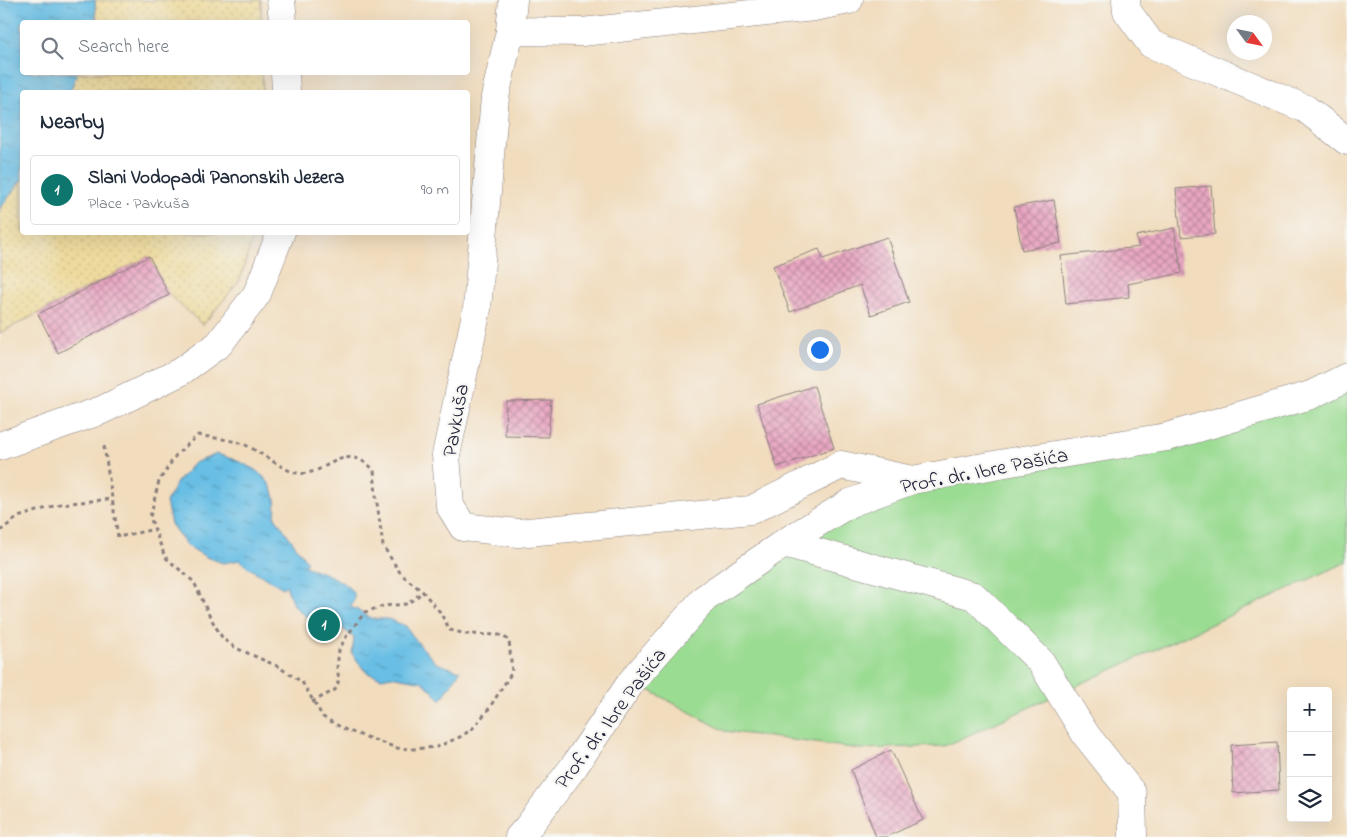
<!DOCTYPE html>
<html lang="en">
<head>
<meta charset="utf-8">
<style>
	:root { --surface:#fff; --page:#f2f2f3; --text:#1f2937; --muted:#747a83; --line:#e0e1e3; --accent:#0f766e }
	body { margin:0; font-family:"Indie Flower",sans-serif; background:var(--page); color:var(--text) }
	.controls { position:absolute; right:15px; bottom:15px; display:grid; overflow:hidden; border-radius:5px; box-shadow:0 5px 20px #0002 }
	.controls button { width:45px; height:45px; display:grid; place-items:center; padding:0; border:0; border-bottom:1px solid var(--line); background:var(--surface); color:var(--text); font:25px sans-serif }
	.compass { position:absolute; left:1227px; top:15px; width:45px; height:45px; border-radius:50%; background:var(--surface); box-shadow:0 5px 20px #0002; rotate:123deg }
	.you { position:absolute; left:819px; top:349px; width:18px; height:18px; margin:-12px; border:4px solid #fff; border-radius:50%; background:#1a73e8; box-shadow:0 0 0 8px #1a73e833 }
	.badge { display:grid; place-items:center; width:32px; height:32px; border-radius:50%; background:var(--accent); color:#fff; font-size:16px; font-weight:700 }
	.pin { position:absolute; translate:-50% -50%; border:2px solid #fff; box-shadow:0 1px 5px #0006 }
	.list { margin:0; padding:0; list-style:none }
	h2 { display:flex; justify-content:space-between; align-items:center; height:65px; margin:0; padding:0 20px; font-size:21px }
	h2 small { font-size:16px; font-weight:400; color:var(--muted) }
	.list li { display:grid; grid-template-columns:32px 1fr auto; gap:15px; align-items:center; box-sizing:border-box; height:70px; margin:0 10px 10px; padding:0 10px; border:1px solid var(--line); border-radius:5px }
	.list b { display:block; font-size:19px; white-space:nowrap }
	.list p { margin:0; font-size:16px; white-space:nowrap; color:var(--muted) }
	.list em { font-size:16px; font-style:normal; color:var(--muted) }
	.icon { flex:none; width:28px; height:28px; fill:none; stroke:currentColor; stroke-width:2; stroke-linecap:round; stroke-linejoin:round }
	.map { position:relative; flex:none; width:1347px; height:837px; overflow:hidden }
	.search { position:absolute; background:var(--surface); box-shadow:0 5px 20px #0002; left:20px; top:20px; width:450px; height:55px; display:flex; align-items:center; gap:12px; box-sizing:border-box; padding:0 18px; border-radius:5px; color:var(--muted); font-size:19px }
	.panel { position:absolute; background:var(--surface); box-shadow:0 5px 20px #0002; left:20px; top:90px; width:450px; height:145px; border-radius:5px }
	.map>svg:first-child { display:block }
	.green { fill:#9bdc93; stroke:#5e7f67 }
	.sand { fill:url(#sand-dots); stroke:#887e6c }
	.water { fill:url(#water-ripples); stroke:#447090 }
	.building { fill:url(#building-cross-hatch) }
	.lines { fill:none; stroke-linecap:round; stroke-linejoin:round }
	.pedestrian-casing { stroke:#8a7f7c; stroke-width:29 }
	.minor-casing { stroke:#8a7f7c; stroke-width:29 }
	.tertiary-casing { stroke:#8a7f7c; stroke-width:29 }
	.path { stroke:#8a7f7c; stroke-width:3; stroke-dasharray:4 4; stroke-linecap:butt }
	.pedestrian { stroke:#fff; stroke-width:28 }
	.minor { stroke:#fff; stroke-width:28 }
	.tertiary { stroke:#fff; stroke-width:28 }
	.labels { text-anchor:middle; stroke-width:4.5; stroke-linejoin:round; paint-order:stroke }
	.street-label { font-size:21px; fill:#22223b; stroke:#f6f6f2 }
</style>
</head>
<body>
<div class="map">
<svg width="1347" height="837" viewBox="0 0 1347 837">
	<defs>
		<pattern id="sand-dots" width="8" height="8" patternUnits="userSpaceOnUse" patternTransform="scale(1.25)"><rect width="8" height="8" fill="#eeda9e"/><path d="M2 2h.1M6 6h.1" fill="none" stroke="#ccbb89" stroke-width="1.8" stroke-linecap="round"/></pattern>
		<pattern id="water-ripples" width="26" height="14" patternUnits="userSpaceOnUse" patternTransform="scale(1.25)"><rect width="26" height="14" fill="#67bee4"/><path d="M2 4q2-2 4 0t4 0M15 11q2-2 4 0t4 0" fill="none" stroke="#549aba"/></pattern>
		<pattern id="building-cross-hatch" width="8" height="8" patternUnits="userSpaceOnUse" patternTransform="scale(1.25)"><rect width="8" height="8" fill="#e8a6c1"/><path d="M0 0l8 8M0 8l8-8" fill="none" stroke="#bc879e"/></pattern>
	</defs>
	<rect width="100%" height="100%" fill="#f6f6f2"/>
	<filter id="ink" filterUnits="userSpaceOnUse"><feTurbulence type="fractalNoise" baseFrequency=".02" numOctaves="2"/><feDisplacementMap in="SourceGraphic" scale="10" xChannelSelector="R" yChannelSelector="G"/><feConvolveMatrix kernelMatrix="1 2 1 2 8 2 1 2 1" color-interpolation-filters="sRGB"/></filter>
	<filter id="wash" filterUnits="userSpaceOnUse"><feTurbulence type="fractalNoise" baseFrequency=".0096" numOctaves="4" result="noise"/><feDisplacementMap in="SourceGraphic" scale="20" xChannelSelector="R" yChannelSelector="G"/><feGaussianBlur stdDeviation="1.12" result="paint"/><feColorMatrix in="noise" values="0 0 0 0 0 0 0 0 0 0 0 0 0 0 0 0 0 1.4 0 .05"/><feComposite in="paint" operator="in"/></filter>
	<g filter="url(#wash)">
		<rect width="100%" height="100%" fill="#f1dcbd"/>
		<polygon class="green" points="1347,377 1347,562 945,746 860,749 725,731 632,681 705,598 850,503 1167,437"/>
		<g class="sand">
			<polygon points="95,0 261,0 261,22 95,22 96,18"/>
			<polygon points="77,73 262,73 263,92 70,92"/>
			<polygon points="22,179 22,232 254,233 240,280 203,325 169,295 149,256 0,333 0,209"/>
		</g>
		<g class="water">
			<polygon points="0,0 95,0 96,18 95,22 22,22 22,72 77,73 70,92 22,92 22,179 0,209"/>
			<path d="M217,454C250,464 281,477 275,517L307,562L304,566C322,572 341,578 354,593V600L350,606L373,619H388L406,626L414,638L436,663L460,671L441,700L423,682L391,676L382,678L367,673L352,654L354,638L336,623L330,630L309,619L293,605L286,585L283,588L247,567L240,560L223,563L206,557L186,545L171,524L166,502L177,482L194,463Z"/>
		</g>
		<g id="blocks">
			<g class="building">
				<polygon points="1211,186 1215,234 1181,237 1176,189"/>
				<polygon points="1054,200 1061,243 1022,250 1014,207"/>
				<polygon points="1174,228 1182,273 1128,284 1129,297 1066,304 1061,256 1139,247 1136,236"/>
				<polygon points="887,237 909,302 871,315 860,285 790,312 773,266 819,249 823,259"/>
				<polygon points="149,256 169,295 58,353 38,314"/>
				<polygon points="814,386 834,448 777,467 757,404"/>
				<polygon points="551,400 548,437 505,436 506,401"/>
				<polygon points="1277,742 1279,790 1233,793 1231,745"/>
				<polygon points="891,750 923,820 886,837 876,837 851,770"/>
			</g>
		</g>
	</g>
	<g filter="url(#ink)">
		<use href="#blocks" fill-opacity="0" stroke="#8a7f7c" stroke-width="1"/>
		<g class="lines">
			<defs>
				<g id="pedestrian">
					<polyline points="281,0 283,22"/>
					<polyline points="285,72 286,92"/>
					<polyline points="0,446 102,410 180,372 219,344 257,294 281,232"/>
				</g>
				<g id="minor">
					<polyline points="513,0 510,31 495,97 477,309 446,455 450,506 463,527 518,533 751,510 841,465 912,480"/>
					<polyline points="1126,0 1127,11 1151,44 1306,109 1347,141"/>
					<polyline points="510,31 582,32 814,7 849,0"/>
					<polyline points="784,543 974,596 1041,662 1086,735 1132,793 1133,837"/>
				</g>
				<polyline id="tertiary" points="519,837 528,827 575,765 632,681 705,598 784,543 850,503 912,480 1011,462 1167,437 1311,395 1347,377"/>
			</defs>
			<use href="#pedestrian" class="pedestrian-casing"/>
			<use href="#minor" class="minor-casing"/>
			<use href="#tertiary" class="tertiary-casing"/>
			<g class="path">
				<path d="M198,435C212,438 229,439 243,444C258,450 284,471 297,473C326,478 342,438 374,470L376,496L383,546L401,574L423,592L440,612L450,630L466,634L500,635L509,640L512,672L488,710L473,728L462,736L437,747L413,749L397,748L346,730L323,717L302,682L277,666L236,648L223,639L210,617L194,582L165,557L150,517L159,481L176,455Z"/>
				<polyline points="104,446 118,537 155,529"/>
				<polyline points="0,531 18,517 60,504 112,499"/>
				<polyline points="312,702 335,690 339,680 337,668 339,650 346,637 365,612 383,606 407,604 423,592"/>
			</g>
			<use href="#pedestrian" class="pedestrian"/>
			<use href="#minor" class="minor"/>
			<use href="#tertiary" class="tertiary"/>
		</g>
	</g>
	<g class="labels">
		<g class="street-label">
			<text transform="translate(455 420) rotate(-80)" y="7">Pavkuša</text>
			<text transform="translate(984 470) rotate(-11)" y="7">Prof. dr. Ibre Pašića</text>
			<text transform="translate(610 718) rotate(-53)" y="7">Prof. dr. Ibre Pašića</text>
		</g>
	</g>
</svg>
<div class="controls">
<button>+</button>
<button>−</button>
<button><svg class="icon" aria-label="layers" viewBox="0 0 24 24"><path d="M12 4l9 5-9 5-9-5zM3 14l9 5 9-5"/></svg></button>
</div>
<svg class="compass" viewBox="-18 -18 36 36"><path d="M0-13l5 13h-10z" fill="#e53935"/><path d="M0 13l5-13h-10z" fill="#747a83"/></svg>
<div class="you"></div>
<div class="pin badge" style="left:324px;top:625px">1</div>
<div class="search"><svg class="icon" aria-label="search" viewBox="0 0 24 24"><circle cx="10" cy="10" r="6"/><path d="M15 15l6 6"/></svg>Search here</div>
<section class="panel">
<h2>Nearby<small></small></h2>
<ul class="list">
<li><span class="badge">1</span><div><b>Slani Vodopadi Panonskih Jezera</b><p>Place · Pavkuša</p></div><em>90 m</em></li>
</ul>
</section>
</div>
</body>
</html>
